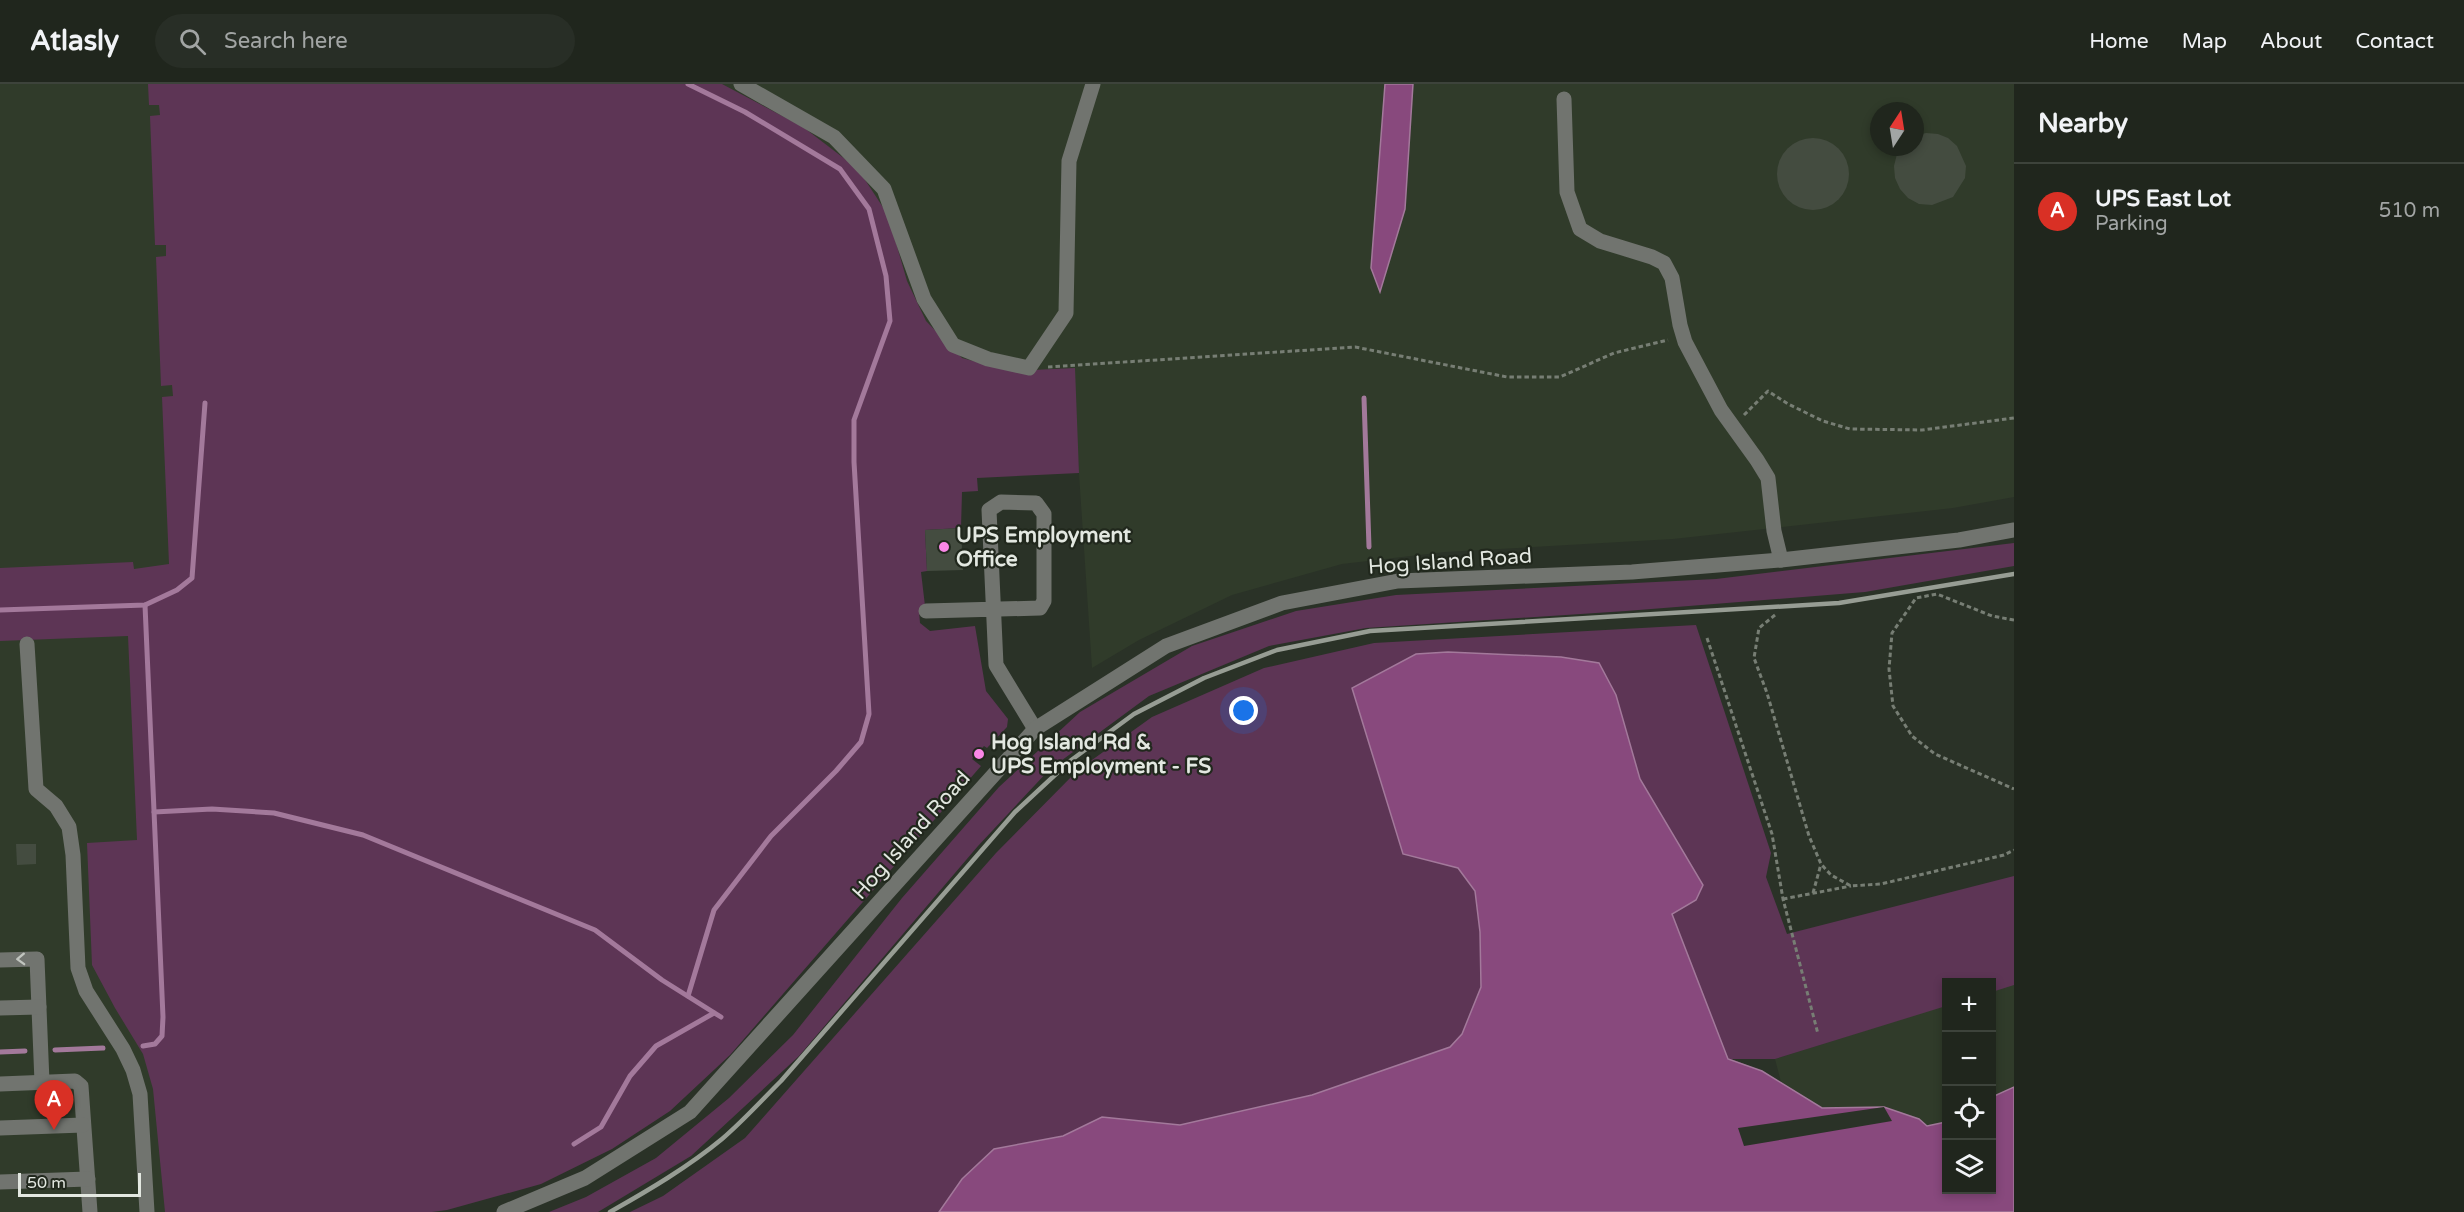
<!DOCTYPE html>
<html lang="en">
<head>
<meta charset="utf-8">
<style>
	:root { --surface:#20261d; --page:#282e26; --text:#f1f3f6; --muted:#a2a5a4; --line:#3d433b; --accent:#d93025 }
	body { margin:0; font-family:"Varela Round",sans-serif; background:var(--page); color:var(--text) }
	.controls { position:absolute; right:18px; bottom:18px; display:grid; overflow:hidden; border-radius:0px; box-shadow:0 3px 9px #0003 }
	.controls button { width:54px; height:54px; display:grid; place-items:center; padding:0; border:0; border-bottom:2px solid var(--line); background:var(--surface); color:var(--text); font:30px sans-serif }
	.compass { position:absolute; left:1870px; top:18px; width:54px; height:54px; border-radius:50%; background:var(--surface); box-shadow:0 3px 9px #0003; rotate:12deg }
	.scale { position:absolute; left:18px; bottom:15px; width:123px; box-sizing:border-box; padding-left:6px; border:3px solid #e3e8e1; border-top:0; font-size:16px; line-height:21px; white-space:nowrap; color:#e3e8e1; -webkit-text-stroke:4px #21281d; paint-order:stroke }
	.you { position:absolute; left:1244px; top:627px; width:21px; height:21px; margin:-15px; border:4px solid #fff; border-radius:50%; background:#1a73e8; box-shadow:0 0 0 9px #1a73e833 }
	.badge { display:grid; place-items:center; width:39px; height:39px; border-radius:50%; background:var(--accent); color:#fff; font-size:20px; font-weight:700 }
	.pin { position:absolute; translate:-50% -50px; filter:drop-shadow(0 2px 3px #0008) }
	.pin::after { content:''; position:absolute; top:32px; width:21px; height:18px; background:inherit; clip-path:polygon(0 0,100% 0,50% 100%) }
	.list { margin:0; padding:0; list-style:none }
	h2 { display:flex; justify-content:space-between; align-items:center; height:78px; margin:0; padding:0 24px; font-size:26px }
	h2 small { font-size:20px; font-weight:400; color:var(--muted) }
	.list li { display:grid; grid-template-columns:39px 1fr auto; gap:18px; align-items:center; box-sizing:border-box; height:96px; padding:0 24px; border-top:2px solid var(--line) }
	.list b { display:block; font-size:22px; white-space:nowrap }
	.list p { margin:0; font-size:20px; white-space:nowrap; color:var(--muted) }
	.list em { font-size:20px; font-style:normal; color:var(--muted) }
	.icon { flex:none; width:33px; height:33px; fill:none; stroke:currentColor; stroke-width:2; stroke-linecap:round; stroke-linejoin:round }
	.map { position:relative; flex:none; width:2014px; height:1128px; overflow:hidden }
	header { display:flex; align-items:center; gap:36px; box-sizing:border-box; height:84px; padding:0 30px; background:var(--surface); border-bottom:2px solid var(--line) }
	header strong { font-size:28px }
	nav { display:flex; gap:33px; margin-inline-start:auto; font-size:21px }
	.search { width:420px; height:54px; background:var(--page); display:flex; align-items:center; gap:15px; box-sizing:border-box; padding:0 21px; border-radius:33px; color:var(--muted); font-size:22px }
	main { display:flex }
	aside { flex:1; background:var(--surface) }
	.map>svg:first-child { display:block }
	.built { fill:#303b2a; fill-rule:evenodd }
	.green { fill:#5d3555 }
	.water { fill:#88497d; stroke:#a3799b; stroke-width:1.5 }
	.pier { fill:#2a3227 }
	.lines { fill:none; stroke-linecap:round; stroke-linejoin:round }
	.stream { stroke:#a3799b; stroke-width:5 }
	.building { fill:#444c40 }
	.path { stroke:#777e74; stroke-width:3; stroke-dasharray:4.5 3; stroke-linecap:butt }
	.minor { stroke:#71746f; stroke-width:15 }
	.rail { stroke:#979d94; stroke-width:4.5 }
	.oneway { stroke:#c1c5bf }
	.poi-dot { fill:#fa87e6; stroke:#21281d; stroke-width:2 }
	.labels { text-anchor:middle; stroke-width:4.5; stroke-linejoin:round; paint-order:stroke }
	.poi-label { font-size:21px; font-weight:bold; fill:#e3e8e1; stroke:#21281d; text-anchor:start }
	.street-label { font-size:21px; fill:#e3e8e1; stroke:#21281d }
</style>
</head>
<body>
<header>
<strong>Atlasly</strong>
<div class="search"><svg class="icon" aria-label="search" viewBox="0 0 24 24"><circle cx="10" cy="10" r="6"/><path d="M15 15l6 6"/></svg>Search here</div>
<nav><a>Home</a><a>Map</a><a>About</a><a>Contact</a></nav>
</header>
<main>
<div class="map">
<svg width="2014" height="1128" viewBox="0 0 2014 1128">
	<rect width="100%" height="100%" fill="#2a3227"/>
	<g class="built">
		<path d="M0,0H2014V413L1953,424L1673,455L1445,468L1342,480L1232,511L1139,556L1092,584L1076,345L873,357L194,1128H0ZM1879,27H1915V63H1879Z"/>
		<polygon points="2014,900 2014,1003 1992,1013 1992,907"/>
		<polygon points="1946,921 1946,1038 1927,1042 1919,1035 1884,1023 1822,1024 1782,1002 1775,975"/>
	</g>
	<g class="green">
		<polygon points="148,0 722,0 803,43 858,85 888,131 907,197 926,237 962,274 1010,287 1075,284 1079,389 977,394 978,407 962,408 961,444 925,446 927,487 921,488 925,522 919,527 920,539 930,547 975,542 986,607 1008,635 1007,643 987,664 984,662 972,675 981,682 730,971 670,1027 612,1065 541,1100 447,1126 432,1128 165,1128 153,1005 143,970 115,924 92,881 87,759 137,756 128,552 0,557 0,484 133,478 134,485 169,480 162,313 173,312 172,301 161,302 156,173 166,172 166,161 155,161 150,32 160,31 159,21 149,21"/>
		<polygon points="2014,459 2014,482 1865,508 1626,527 1366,544 1269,562 1149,612 1050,685 978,762 799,972 691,1072 598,1128 549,1128 586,1113 656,1074 729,1014 793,951 902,814 999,703 1080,628 1192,562 1296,527 1396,511 1716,495"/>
		<polygon points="1696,541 1771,769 1766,793 1787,850 2014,792 2014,901 1992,908 1992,898 1946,898 1946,922 1775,975 1731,975 1762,987 1822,1024 1884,1023 1919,1035 1916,1051 1111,1128 630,1128 663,1112 745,1054 996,769 1078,686 1152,633 1264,584 1374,559"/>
	</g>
	<g class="water">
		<polygon points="1385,0 1413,0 1405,125 1380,208 1371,184"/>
		<polygon points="1448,568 1561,573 1599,579 1616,611 1640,695 1703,801 1696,816 1672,830 1728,975 1762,987 1822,1024 1884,1023 1919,1035 1927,1042 1946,1038 1946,1106 1992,1106 1992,1013 2014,1003 2014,1128 939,1128 962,1095 994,1065 1063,1052 1102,1033 1180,1041 1312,1011 1450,963 1462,950 1481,903 1480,848 1475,807 1458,784 1403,770 1352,604 1416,570"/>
	</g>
	<polygon class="pier" points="1884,1023 1892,1037 1744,1062 1738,1044"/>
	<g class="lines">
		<g class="stream">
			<polyline points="688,0 745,28 840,85 869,125 886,192 890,237 854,336 854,378 869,630 861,658 836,687 771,752 714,826 688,912"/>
			<polyline points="1364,314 1369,463"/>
			<polyline points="0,526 145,521 177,506 192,494 205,319"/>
			<polyline points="154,728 212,725 274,729 363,751 595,846 662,896 721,933"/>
			<polyline points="143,962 155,960 162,952 163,933 145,521"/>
			<polyline points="55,966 103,964"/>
			<polyline points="0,968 25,967"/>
			<polyline points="574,1060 601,1043 630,992 656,962 714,929"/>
		</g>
	</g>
	<g class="building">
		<polygon points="1926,49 1938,50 1948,54 1957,62 1966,82 1965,94 1953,113 1932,121 1919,120 1908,114 1900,105 1895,94 1894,82 1897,70 1902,63 1915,63 1915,52"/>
		<circle cx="1813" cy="90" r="36"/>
		<polygon points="961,444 963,486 927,487 925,446"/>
		<polygon points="16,760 36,760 36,780 17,781"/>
	</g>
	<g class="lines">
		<g class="path">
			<polyline points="1048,283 1355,263 1507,293 1560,293 1614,269 1668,256"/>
			<polyline points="1744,331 1768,307 1788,320 1823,337 1850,345 1922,346 2014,334"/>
			<polyline points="1775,531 1759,544 1754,574 1767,609 1809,752 1821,780 1831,791 1851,802 1881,800 2004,771 2014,766"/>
			<polyline points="2014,536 1992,532 1937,510 1916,514 1892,549 1889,585 1893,622 1912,652 1935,670 2014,705"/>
			<polyline points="1707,554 1772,750 1783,815 1818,950"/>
			<polyline points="1813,809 1821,780"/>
			<polyline points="1783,815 1851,802"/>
		</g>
		<g class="minor">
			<polyline points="741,0 834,53 884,105 924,215 953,261 988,275 1029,284 1066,229 1069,77 1093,0"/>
			<polyline points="1564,15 1567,108 1580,145 1600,157 1652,173 1664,179 1672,194 1680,241 1685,258 1721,326 1757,376 1768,394 1774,447 1781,476"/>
			<polyline points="926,527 1040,524 1044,517 1044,430 1036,419 1001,418 989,426 996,581 1035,645"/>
			<polyline points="27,560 36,705 56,722 69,743 73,771 78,884 86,907 123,965 133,986 140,1010 147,1128"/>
			<polyline points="0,876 37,875 42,998"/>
			<polyline points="0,924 39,923"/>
			<polyline points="0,1000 75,997 81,1002 90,1128"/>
			<polyline points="0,1044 83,1041"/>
			<polyline points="0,1098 88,1095"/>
			<polyline points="504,1128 585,1094 690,1028 1035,645 1166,562 1282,519 1398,497 1632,488 1781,476 1959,456 2014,446"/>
		</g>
		<path class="rail" d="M610,1128C649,1106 688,1083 722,1055C743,1037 762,1016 781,997L1015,728L1070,677L1134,630L1204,594L1277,566L1370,547L1839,519L2014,490"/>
	</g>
	<defs><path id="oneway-chevron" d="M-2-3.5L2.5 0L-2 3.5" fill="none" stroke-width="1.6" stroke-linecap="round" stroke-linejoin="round" transform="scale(1.5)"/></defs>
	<use class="oneway" href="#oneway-chevron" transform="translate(21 875) rotate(178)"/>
	<g class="poi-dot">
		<circle cx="944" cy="463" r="6"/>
		<circle cx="979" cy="670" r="6"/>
	</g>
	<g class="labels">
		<g class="poi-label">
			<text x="956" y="458">UPS Employment<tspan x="956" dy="24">Office</tspan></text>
			<text x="991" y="665">Hog Island Rd &amp;<tspan x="991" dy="24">UPS Employment - FS</tspan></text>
		</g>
		<g class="street-label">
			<text transform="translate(1450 477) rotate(-4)" y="7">Hog Island Road</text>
			<text transform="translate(911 751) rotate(-48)" y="7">Hog Island Road</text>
		</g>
	</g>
</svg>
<div class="controls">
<button>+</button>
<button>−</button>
<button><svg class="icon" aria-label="locate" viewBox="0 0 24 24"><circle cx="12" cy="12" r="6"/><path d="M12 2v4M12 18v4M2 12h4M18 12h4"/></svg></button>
<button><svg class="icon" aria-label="layers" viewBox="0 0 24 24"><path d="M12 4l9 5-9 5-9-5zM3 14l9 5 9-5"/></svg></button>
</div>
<svg class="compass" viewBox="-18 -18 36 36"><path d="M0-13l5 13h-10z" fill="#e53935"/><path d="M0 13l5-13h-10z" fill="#a2a5a4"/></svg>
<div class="scale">50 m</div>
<div class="you"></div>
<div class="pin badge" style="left:54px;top:1046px">A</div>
</div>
<aside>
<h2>Nearby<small></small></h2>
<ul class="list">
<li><span class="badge">A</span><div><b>UPS East Lot</b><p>Parking</p></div><em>510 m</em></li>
</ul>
</aside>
</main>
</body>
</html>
